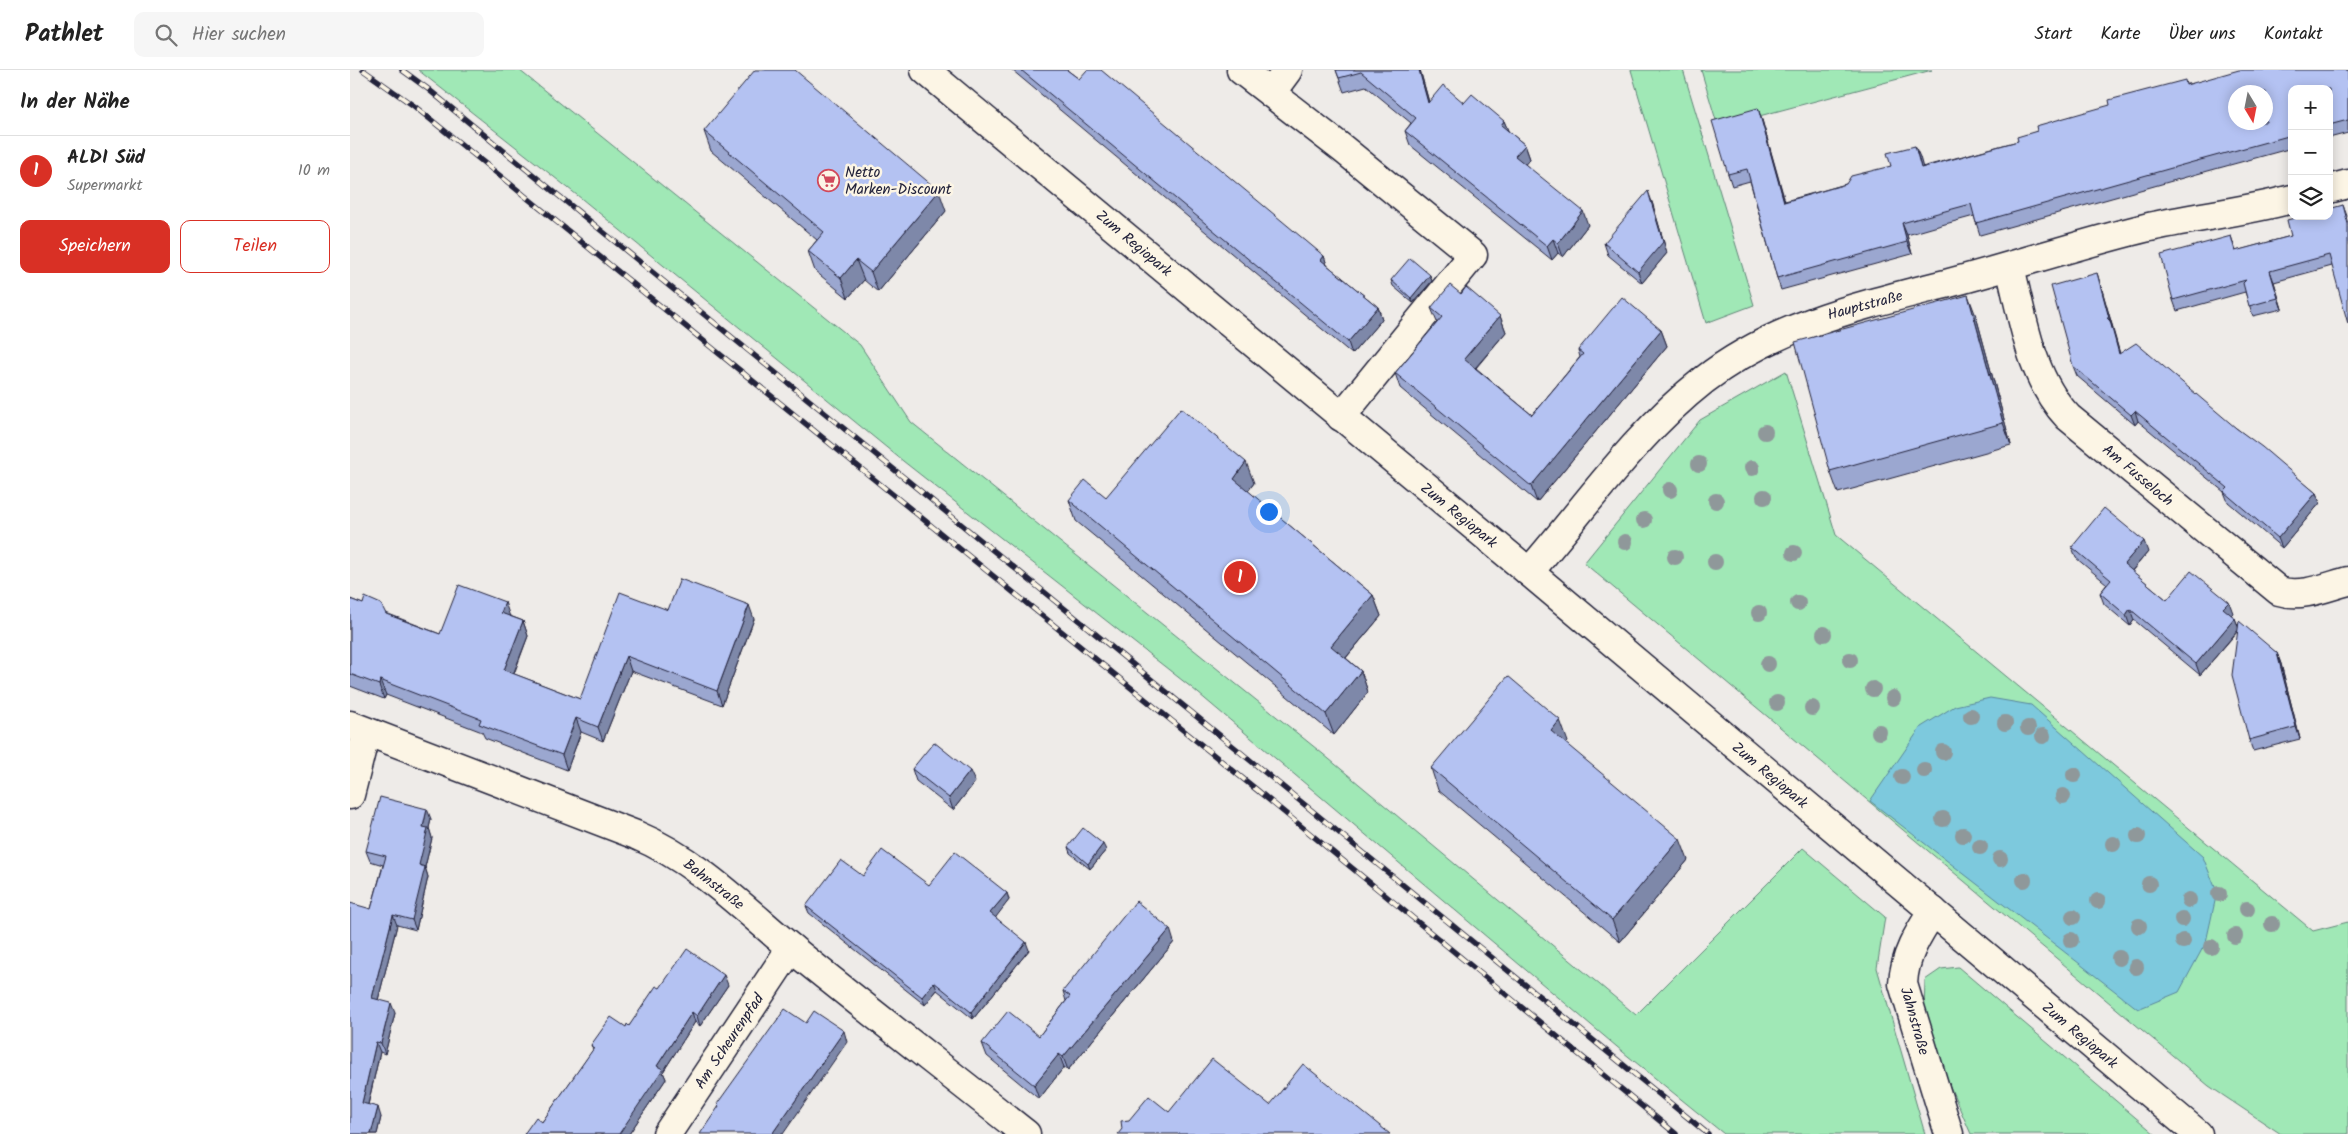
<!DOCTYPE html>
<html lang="de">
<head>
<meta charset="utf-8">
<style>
	:root { --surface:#fff; --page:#f6f6f6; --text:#222; --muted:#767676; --line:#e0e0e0; --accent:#d93025 }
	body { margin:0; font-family:Kalam,sans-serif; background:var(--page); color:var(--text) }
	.controls { position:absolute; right:15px; top:15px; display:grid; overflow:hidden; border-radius:10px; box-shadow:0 2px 12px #0003 }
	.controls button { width:45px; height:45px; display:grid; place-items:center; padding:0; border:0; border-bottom:1px solid var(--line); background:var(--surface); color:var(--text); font:25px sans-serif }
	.compass { position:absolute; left:1878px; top:15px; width:45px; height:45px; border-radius:50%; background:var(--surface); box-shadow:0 2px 12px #0003; rotate:170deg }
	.you { position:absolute; left:918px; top:441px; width:18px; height:18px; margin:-12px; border:4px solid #fff; border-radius:50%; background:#1a73e8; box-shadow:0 0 0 8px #1a73e833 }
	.badge { display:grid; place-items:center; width:32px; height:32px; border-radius:50%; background:var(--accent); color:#fff; font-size:16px; font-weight:700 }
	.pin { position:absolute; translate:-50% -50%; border:2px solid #fff; box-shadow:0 1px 5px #0006 }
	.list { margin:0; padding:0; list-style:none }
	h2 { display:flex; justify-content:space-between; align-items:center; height:65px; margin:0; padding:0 20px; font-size:21px }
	h2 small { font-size:16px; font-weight:400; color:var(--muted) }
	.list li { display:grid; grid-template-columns:32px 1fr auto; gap:15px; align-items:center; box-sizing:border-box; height:70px; padding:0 20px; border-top:1px solid var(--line) }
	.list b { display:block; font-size:19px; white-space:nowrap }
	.list p { margin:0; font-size:16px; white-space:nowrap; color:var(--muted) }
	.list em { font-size:16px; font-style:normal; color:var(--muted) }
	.actions { display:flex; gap:10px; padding:15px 20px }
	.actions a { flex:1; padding:11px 0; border:1px solid var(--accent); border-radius:10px; text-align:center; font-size:18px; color:var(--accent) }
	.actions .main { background:var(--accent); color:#fff }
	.icon { flex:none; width:28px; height:28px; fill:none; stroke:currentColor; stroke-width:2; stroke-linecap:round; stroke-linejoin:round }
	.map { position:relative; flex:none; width:1998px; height:1064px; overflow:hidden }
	header { display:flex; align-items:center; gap:30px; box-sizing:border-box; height:70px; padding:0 25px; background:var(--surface); border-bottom:1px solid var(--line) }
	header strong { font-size:24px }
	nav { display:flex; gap:28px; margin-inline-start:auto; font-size:18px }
	.search { width:350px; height:45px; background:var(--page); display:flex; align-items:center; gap:12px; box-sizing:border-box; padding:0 18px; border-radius:10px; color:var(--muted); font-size:19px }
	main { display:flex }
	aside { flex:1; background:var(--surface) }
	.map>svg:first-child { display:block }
	.green { fill:#a0e8b6; stroke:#618578 }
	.water { fill:#7dc9dd; stroke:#59869c }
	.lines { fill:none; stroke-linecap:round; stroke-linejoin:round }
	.street-casing { stroke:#22223b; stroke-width:31 }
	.secondary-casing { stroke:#22223b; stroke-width:31 }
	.street { stroke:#fcf5e5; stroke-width:28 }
	.secondary { stroke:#fcf5e5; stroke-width:28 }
	.rail-casing { stroke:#22223b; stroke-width:5.5 }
	.rail { stroke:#fcf5e5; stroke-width:4; stroke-dasharray:11; stroke-linecap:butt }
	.tree { fill:#8f989a }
	.wall { fill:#9ba7d0; stroke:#22223b }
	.shaded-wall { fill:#7e88a9; stroke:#22223b }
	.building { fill:#b4c2f2; stroke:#22223b; fill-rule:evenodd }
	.labels { text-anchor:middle; stroke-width:5; stroke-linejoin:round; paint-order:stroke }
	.poi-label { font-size:15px; fill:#22223b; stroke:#fcf5e5; text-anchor:start }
	.street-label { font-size:15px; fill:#22223b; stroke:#fcf5e5 }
</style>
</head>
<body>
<header>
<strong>Pathlet</strong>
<div class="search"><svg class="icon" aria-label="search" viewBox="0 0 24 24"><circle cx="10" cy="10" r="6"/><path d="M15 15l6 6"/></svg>Hier suchen</div>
<nav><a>Start</a><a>Karte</a><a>Über uns</a><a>Kontakt</a></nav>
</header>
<main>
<aside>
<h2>In der Nähe<small></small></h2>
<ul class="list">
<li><span class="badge">1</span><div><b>ALDI Süd</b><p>Supermarkt</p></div><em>10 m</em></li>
</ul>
<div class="actions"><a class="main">Speichern</a><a>Teilen</a></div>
</aside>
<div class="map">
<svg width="1998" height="1064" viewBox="0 0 1998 1064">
	<rect width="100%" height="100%" fill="#eeebe8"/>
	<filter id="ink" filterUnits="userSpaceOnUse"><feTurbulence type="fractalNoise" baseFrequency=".02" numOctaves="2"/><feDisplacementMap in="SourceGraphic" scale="10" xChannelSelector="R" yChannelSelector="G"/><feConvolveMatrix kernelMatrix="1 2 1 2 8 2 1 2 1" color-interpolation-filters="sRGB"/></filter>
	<g filter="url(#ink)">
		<g class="green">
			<polygon points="68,0 169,0 510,275 561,352 973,684 1286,945 1453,778 1535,847 1527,898 1575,1064 1374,1064 1273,982 842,618 553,391 232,129"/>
			<polygon points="1281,0 1333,0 1404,235 1356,253"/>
			<polygon points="1351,0 1582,0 1368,57"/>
			<polygon points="1436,301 1486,465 1963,861 1998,852 1998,1064 1931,1064 1859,1016 1234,493 1350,350"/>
			<polygon points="1608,897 1805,1064 1621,1064 1594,1003 1574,942 1575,910 1591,899"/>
		</g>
		<polygon class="water" points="1640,628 1681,635 1853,787 1867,822 1856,872 1829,922 1788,939 1520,731 1571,657 1605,636"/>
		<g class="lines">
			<defs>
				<g id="street">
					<polyline points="891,0 993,79 1123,185 991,347"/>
					<polyline points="921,23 938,0"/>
					<polyline points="1979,119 1998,114"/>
					<path d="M1660,197C1673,248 1680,307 1718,347L1929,521C1952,528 1976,517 1998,511"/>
					<path d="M1179,502C1235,438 1286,363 1354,310C1426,254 1513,235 1599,213C1664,196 1729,174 1795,158C1843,147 1893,142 1942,129"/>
					<path d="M0,655L286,765C346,790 392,837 441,878C519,941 598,1002 676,1064"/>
					<polyline points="0,725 16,662"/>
					<path d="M1583,841C1568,864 1554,886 1553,914L1599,1064"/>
					<polyline points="317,1064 441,878"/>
				</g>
				<polyline id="secondary" points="575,0 1179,502 1848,1064"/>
			</defs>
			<use href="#street" class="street-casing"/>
			<use href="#secondary" class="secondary-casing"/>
			<use href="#street" class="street"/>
			<use href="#secondary" class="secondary"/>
			<defs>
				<g id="rail">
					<polyline points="13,0 64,36 907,720 1326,1064"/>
					<polyline points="52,0 78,19 1358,1064"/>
				</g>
			</defs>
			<use href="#rail" class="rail-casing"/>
			<use href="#rail" class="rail"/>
		</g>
		<g class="tree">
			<circle cx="1415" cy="362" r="8"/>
			<circle cx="1349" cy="394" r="8"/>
			<circle cx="1402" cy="398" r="8"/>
			<circle cx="1320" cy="420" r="8"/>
			<circle cx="1414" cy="427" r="8"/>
			<circle cx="1366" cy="431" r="8"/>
			<circle cx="1294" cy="450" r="8"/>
			<circle cx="1275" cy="472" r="8"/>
			<circle cx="1444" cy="483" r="8"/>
			<circle cx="1325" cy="487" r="8"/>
			<circle cx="1365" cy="492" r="8"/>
			<circle cx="1448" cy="533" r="8"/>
			<circle cx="1409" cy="543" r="8"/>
			<circle cx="1474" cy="564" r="8"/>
			<circle cx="1500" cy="590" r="8"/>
			<circle cx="1418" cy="594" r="8"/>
			<circle cx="1523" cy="619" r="8"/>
			<circle cx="1543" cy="628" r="8"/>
			<circle cx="1427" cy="633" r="8"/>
			<circle cx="1462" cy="638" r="8"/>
			<circle cx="1621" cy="646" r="8"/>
			<circle cx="1655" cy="653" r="8"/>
			<circle cx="1678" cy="658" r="8"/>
			<circle cx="1529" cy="662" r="8"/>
			<circle cx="1693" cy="666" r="8"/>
			<circle cx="1593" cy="682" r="8"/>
			<circle cx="1574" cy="700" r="8"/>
			<circle cx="1724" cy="705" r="8"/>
			<circle cx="1552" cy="707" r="8"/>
			<circle cx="1713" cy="726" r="8"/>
			<circle cx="1593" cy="749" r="8"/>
			<circle cx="1613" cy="765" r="8"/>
			<circle cx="1788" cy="766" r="8"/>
			<circle cx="1763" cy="774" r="8"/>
			<circle cx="1630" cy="777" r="8"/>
			<circle cx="1650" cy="789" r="8"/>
			<circle cx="1674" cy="810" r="8"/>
			<circle cx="1799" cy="814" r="8"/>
			<circle cx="1869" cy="824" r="8"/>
			<circle cx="1839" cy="830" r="8"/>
			<circle cx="1748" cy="831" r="8"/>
			<circle cx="1897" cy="839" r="8"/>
			<circle cx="1723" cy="847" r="8"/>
			<circle cx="1832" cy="849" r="8"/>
			<circle cx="1922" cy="854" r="8"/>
			<circle cx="1789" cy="856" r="8"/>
			<circle cx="1885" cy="866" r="8"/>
			<circle cx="1721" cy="870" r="8"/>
			<circle cx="1833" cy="871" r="8"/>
			<circle cx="1861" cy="877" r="8"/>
			<circle cx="1769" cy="888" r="8"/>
			<circle cx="1786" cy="897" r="8"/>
		</g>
		<g class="wall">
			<polygon points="662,0 717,0 729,9 974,186 977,195 1028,237 1032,249 1002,284"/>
			<polygon points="986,0 1070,0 1079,32 1114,33 1154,51 1158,61 1175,75 1180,89 1175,94 1238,155 1213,187 1208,183 1202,190 1060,75 1055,61 1061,53 1016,16 994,22"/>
			<polygon points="1998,0 1998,63 1979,68 1979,19 1942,19 1942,78 1847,104 1630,165 1624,146 1588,156 1557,165 1562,184 1431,220 1427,208 1400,111 1382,116 1378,104 1412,50 1435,131 1496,114 1541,96 1565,76 1572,97 1668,71 1687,61 1837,14"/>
			<polygon points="354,61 596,141 528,222 514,210 498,228 465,201 458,181 467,170 361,81"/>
			<polygon points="1302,132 1317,183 1292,213 1258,185 1254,173"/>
			<polygon points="1993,135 1997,146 1982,196 1924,212 1932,239 1903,246 1895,222 1827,241 1823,230 1881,166 1886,181 1941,166"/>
			<polygon points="1041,210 1082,211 1063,233 1043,216"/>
			<polygon points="1750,213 1770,284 1886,358 1966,423 1970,433 1932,478 1878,432 1874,422 1788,351 1785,355 1727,306 1723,296"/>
			<polygon points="1111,224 1150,246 1156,262 1126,298 1182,345 1230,287 1228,280 1311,260 1317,276 1187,432 1050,318 1045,303 1087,252 1081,238"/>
			<polygon points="1626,246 1661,375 1488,423 1480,401"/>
			<polygon points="904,413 898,421 1023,525 1031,546 996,588 1011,601 1018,622 984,665 726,451 719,430 756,427"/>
			<polygon points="1722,477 1798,482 1782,501 1817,530 1883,543 1881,545 1885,548 1888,557 1927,583 1931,594 1950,669 1903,681 1899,670 1888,561 1850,605 1784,550 1780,556 1754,534 1750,523 1757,514 1726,488"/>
			<polygon points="0,529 90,564 160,546 173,551 178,566 164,604 230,629 318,540 404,549 372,635 281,601 253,671 231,662 217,700 135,668 132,662 36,625 34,629 0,616"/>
			<polygon points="1218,672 1216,674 1338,790 1270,872 1088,720 1081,698"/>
			<polygon points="562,699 625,712 603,740 566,711"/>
			<polygon points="81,749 79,758 82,768 75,797 78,807 66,860 47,855 28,930 45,943 35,984 30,982 18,1035 31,1047 27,1064 0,1064 21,839 33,795 20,791 16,781"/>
			<polygon points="718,777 756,780 740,799 720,783"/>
			<polygon points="513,806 579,815 657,823 659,830 645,847 679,880 623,949 587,920 575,935 459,843 456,836"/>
			<polygon points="824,872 718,1000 714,997 689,1029 637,986 632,973 689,966 716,931 713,921"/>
			<polygon points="378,915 350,956 345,952 313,1002 316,1009 279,1064 174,1064 192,1052 243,980 241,975 276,957 279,956 310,918"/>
		</g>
		<g class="shaded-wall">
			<polygon points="1069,0 1070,0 1083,47 1078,33"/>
			<polygon points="1408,38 1412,50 1438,144 1434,132"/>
			<polygon points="1154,51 1160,65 1151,55"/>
			<polygon points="1175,75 1180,89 1170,100 1165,86"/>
			<polygon points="1565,76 1570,87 1576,109 1571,98"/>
			<polygon points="589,121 596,141 528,222 521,202"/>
			<polygon points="1298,121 1302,132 1317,183 1292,213 1288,202"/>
			<polygon points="1233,141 1238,155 1213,187 1208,173"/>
			<polygon points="1552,153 1557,165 1562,184 1557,172"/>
			<polygon points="1203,169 1208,183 1202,190 1197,176"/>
			<polygon points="974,186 978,198 971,190"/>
			<polygon points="506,190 514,210 498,228 491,208"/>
			<polygon points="1920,201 1924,212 1932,239 1928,228"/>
			<polygon points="1747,203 1750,213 1763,258 1759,248"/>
			<polygon points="1080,205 1082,211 1063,233 1061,228"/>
			<polygon points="1618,225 1626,246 1661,375 1653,353"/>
			<polygon points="1028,237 1032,249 1002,284 998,272"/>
			<polygon points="1150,246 1156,262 1120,304 1114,289"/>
			<polygon points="1760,251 1763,261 1773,294 1769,284"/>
			<polygon points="1311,260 1317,276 1187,432 1181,416"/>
			<polygon points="1785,341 1788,351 1785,355 1781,345"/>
			<polygon points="896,392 904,413 891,430 884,409"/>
			<polygon points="1966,423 1970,433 1932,478 1928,468"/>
			<polygon points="1794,471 1798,482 1778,505 1774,494"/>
			<polygon points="1023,525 1031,546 988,597 981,576"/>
			<polygon points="155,532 160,547 151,543"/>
			<polygon points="1879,532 1883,543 1877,549 1873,538"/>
			<polygon points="399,535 404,549 372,635 367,621"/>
			<polygon points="1780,539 1784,550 1780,556 1776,545"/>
			<polygon points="1885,548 1889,559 1850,605 1846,594"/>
			<polygon points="173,551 178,566 159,615 154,600"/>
			<polygon points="1927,583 1931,594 1950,669 1946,657"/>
			<polygon points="276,586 281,601 253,671 248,657"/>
			<polygon points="1011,601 1018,622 984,665 976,644"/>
			<polygon points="30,610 36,625 34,629 29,615"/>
			<polygon points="226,648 231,662 217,700 212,685"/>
			<polygon points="1210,650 1218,672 1209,682 1201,661"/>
			<polygon points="620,701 625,712 603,740 599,728"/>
			<polygon points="77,739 81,749 79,758 82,768 75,797 78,807 66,860 62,850 69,795 73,757"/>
			<polygon points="1330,769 1338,790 1270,872 1262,850"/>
			<polygon points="753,774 756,780 740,799 738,794"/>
			<polygon points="657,823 659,830 643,851 640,843"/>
			<polygon points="43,845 47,855 26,938 22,928"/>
			<polygon points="820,859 824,872 718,1000 713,987"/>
			<polygon points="676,872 679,880 623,949 621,942"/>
			<polygon points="374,905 378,915 350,956 347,946"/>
			<polygon points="584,912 587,920 575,935 572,927"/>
			<polygon points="41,933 45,943 35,984 31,973"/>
			<polygon points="342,942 345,952 313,1002 316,1009 279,1064 269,1064 307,996"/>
			<polygon points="494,961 497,972 433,1064 422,1064"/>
			<polygon points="26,972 30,982 16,1043 12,1033"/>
			<polygon points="709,984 714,997 689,1029 684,1015"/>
			<polygon points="28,1037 31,1047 27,1064 21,1064"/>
		</g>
		<g class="building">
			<polygon points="405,0 445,0 589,121 521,202 506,190 491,208 458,181 474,162 354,61"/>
			<polygon points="671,0 717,0 729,9 737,0 751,0 974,186 971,190 1028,237 998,272"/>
			<polygon points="986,0 1069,0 1078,33 1093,15 1114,33 1122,24 1154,51 1151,55 1175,75 1165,86 1233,141 1208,173 1203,169 1197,176 1055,61 1066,48 1011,2 989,8"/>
			<path d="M1889,0H1998V50L1979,55V19H1942V65L1843,92L1626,153L1621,134L1584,144L1552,153L1557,172L1427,208L1397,99L1378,104L1362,51L1408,38L1434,132L1496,114L1501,106L1541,96L1537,83L1565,76L1571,98L1668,71L1667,67L1687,61L1686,56L1760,35L1759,30L1835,10L1836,15ZM1886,22H1916V52H1886Z"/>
			<polygon points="1298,121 1313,172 1288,202 1254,173"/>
			<polygon points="1993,135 1998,154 1998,254 1979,185 1920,201 1928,228 1899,236 1893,213 1896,210 1823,230 1811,185 1881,166 1885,181 1941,166 1937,150 1952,146 1979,146 1979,139"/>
			<polygon points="1060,188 1080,205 1061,228 1041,210"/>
			<polygon points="1747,203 1759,248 1757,248 1760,251 1769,284 1786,273 1886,358 1912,377 1966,423 1928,468 1874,422 1878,418 1785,341 1781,345 1723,296 1701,216"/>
			<polygon points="1100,215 1111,224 1116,217 1150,246 1114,289 1182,345 1233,284 1228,280 1272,227 1311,260 1181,416 1045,303 1092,247 1081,238"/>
			<polygon points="1618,225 1653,353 1480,401 1445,272"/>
			<polygon points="831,338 896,392 884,409 1023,525 981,576 1011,601 976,644 719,430 735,410 756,427"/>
			<polygon points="1754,438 1794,471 1774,494 1817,530 1841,501 1879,532 1873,538 1885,548 1846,594 1780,539 1776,545 1750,523 1761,510 1722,477"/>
			<polygon points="330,509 399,535 367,621 276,586 248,657 226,648 212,685 129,654 131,649 30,610 29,615 0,604 0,529 13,534 15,527 31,534 36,544 90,564 109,515 155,532 151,543 173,551 154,600 230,629 270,522 318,540"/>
			<polygon points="1889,551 1927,583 1946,657 1899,670 1882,605"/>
			<polygon points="1158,606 1210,650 1201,661 1330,769 1262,850 1081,698"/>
			<polygon points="584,672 620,701 599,728 562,699"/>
			<polygon points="30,727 77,739 73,757 78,758 69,795 75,797 62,850 43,845 22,928 41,933 31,973 26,972 12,1033 28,1037 21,1064 0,1064 0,833 21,839 36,786 16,781"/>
			<polygon points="733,758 753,774 738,794 718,777"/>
			<polygon points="532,780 579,815 605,782 657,823 640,843 676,872 621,942 584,912 572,927 456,836 491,790 513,806"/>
			<polygon points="786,831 820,859 713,987 709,984 684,1015 632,973 658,941 689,966 720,926 713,921"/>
			<polygon points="337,879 374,905 347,946 342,942 307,996 313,999 269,1064 174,1064 186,1047 192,1052 244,978 241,975 261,947 276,957 277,954 279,956 306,916 310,918"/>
			<polygon points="435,939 456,953 464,941 494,961 422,1064 350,1064 369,1036 367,1034"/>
			<polygon points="862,989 920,1035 953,994 1040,1064 768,1064 772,1059 771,1051 779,1050 799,1026 819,1042"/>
		</g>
	</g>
	<defs>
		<symbol id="supermarket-ring" viewBox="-11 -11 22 22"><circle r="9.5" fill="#fcf5e5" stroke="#d1495b" stroke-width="1.5"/><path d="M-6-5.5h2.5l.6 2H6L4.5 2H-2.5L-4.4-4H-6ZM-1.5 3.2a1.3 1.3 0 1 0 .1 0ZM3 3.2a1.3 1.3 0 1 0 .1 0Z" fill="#d1495b"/></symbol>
	</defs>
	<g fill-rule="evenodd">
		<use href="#supermarket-ring" x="466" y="98" width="25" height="25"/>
	</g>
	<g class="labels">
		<g class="poi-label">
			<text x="495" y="107">Netto<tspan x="495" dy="17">Marken-Discount</tspan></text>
		</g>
		<g class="street-label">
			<text transform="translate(784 173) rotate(40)" y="5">Zum Regiopark</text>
			<text transform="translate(1515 235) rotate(-15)" y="5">Hauptstraße</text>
			<text transform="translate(1788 405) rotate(40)" y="5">Am Fusseloch</text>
			<text transform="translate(1109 445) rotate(39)" y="5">Zum Regiopark</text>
			<text transform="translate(1420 705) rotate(40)" y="5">Zum Regiopark</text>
			<text transform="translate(364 814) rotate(38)" y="5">Bahnstraße</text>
			<text transform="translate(1565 951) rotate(74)" y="5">Jahnstraße</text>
			<text transform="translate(1730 965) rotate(40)" y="5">Zum Regiopark</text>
			<text transform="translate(379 971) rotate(-56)" y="5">Am Scheurenpfad</text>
		</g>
	</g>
</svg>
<div class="controls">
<button>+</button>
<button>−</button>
<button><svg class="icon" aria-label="layers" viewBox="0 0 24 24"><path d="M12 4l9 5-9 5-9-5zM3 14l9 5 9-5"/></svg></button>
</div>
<svg class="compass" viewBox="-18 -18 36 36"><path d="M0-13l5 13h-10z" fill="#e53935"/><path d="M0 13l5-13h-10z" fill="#767676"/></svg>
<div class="you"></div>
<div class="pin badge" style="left:890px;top:507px">1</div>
</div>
</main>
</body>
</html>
